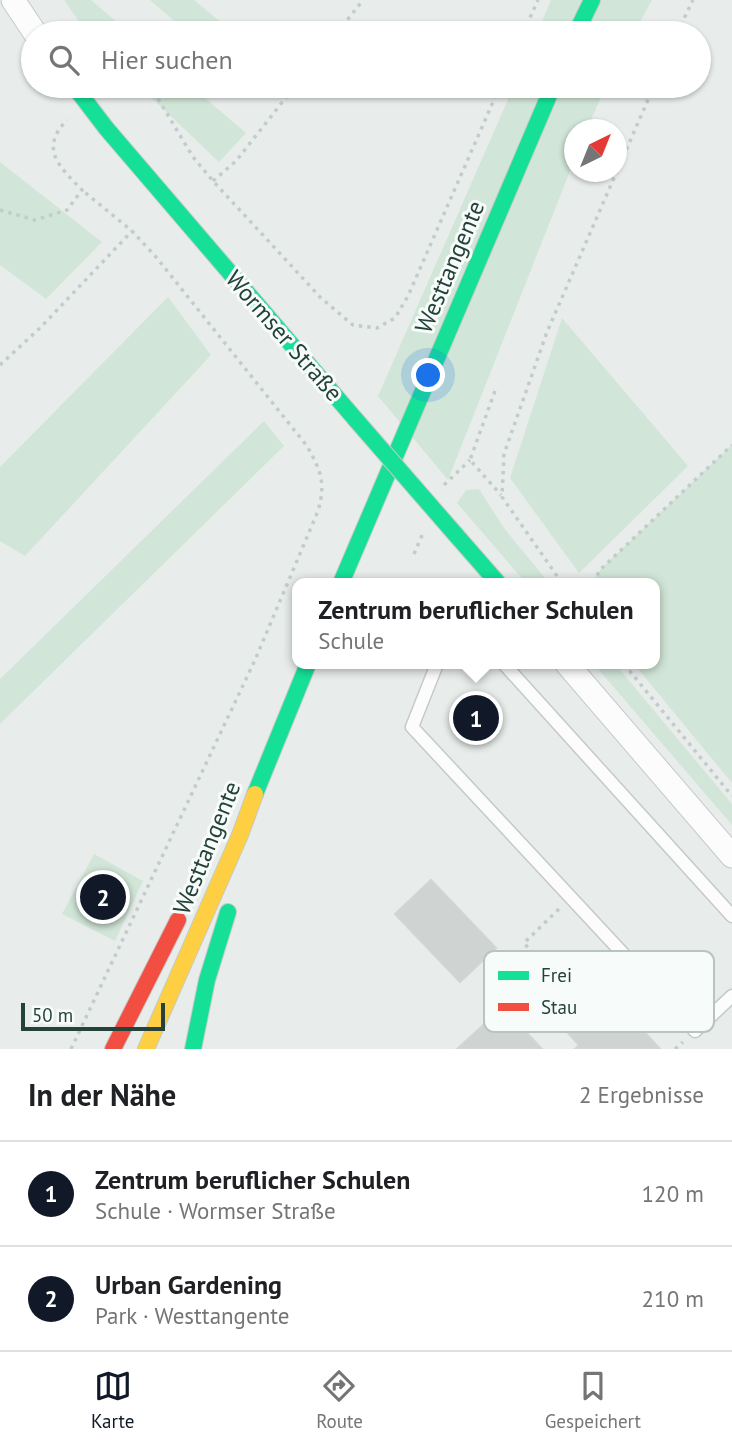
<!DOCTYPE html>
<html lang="de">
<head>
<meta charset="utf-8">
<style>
	:root { --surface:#fff; --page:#f2f2f2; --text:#202124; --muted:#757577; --line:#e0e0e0; --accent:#111827 }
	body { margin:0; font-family:"PT Sans",sans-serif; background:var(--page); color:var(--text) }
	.compass { position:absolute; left:564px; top:119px; width:63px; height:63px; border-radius:50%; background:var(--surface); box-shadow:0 2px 5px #0004; rotate:43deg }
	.scale { position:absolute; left:21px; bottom:18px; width:144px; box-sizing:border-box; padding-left:7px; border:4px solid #24423a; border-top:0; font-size:19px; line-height:24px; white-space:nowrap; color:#24423a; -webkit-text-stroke:5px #f7fbf9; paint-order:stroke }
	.you { position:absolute; left:429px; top:376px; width:24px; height:24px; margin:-18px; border:5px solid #fff; border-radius:50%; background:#1a73e8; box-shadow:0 0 0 10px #1a73e833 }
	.badge { display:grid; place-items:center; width:46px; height:46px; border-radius:50%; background:var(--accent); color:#fff; font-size:23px; font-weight:700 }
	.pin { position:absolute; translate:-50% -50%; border:4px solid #fff; box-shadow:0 2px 7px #0006 }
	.popup { position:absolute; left:292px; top:578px; width:368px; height:91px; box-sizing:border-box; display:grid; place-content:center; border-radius:14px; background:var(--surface); filter:drop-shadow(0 2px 5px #0005); font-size:23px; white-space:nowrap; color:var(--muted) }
	.popup b { font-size:26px; color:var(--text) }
	.popup::after { content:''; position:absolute; left:50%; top:100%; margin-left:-14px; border:14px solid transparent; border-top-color:var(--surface) }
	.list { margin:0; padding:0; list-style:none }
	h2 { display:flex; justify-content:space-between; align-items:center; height:91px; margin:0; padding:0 28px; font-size:30px }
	h2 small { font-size:23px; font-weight:400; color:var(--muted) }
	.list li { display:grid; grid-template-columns:46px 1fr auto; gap:21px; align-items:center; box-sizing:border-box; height:105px; padding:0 28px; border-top:2px solid var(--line) }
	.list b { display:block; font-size:26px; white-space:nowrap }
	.list p { margin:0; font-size:23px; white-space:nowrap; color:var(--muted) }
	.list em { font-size:23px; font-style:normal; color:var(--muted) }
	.icon { flex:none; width:38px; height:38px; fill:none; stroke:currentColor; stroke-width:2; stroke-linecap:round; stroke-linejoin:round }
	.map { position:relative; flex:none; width:732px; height:1049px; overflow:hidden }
	.search { position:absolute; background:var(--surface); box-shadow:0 2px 5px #0004; left:21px; right:21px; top:21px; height:77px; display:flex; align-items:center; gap:18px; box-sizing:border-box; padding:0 24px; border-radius:38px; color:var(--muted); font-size:26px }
	.sheet { height:301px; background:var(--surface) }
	nav { display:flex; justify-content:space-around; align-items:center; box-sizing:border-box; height:98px; border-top:2px solid var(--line); background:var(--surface); font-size:19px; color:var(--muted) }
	nav a { display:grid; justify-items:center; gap:4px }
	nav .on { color:var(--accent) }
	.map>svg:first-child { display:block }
	.green { fill:#d1e6d8 }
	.building { fill:#cfd4d2; stroke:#d1d6d4; stroke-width:2 }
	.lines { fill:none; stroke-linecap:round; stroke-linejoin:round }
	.lane-casing { stroke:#c5cac8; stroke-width:15 }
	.street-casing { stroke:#c5cac8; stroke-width:25 }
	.fast-casing { stroke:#c3cbc8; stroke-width:18 }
	.slow-casing { stroke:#c3cbc8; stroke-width:18 }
	.jam-casing { stroke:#c3cbc8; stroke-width:18 }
	.path { stroke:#c3ccca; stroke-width:3.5; stroke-dasharray:3.5 5; stroke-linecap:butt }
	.lane { stroke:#fcfcfc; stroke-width:12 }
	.street { stroke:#fcfcfc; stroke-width:23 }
	.fast { stroke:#16e098; stroke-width:16 }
	.slow { stroke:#ffcf43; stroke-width:16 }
	.jam { stroke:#f24e42; stroke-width:16 }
	.fast-bridge-casing { stroke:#c3cbc8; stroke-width:18; stroke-linecap:butt }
	.fast-bridge { stroke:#16e098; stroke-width:16 }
	.labels { text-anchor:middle; stroke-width:6; stroke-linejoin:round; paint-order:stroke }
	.street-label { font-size:24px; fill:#24423a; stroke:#f7fbf9 }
	.key { fill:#f7fbf9; stroke:#b8c4c0; stroke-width:2 }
	.key-label { font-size:19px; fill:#24423a }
</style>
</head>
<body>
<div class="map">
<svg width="732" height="1049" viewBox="0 0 732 1049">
	<rect width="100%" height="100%" fill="#e8edeb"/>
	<g class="green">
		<polygon points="64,0 91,0 130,33 87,33"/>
		<polygon points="150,0 194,0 234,33 188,33"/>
		<polygon points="551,0 652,0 634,33 537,33"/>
		<polygon points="139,86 191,86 246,133 219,162"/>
		<polygon points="514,86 606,86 587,129 574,130 574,161 448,480 378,396"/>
		<polygon points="0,162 102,242 46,299 0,265"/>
		<polygon points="168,297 211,355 25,556 0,541 0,467"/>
		<polygon points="562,318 688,466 579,573 510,478"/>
		<polygon points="264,421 284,446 0,724 0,679"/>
		<polygon points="732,445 732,783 634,664 654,664 654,583 593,583 600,570"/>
		<polygon points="479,489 504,528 549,583 526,583 457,503 466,490"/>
		<polygon points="594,664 615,664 732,804 732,825"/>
		<polygon points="94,854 143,881 115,941 62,914"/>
	</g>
	<g class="building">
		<polygon points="431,880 496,948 460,982 395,914"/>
		<polygon points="588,970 660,1049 575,1049 579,1045 546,1009"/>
		<polygon points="503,1007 542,1049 457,1049"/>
	</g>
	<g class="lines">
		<defs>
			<g id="lane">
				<polyline points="437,664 412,727 695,1031 732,996"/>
				<polyline points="504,664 732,916"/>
			</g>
			<g id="street">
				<polyline points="13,0 35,33"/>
				<polyline points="567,664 732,856"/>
			</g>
			<g id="fast">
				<polyline points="576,33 592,0"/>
				<polyline points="74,86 106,128 356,420"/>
				<polyline points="456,535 498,583"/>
				<polyline points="341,583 553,86"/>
				<polyline points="255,794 308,664"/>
				<polyline points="193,1049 207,980 228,912"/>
			</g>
			<polyline id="slow" points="146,1049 240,835 255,794"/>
			<polyline id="jam" points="113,1049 178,920"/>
		</defs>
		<use href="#lane" class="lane-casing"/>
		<use href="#street" class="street-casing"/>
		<use href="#fast" class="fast-casing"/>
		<use href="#slow" class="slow-casing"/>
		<use href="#jam" class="jam-casing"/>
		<g class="path">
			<polyline points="337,33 363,0"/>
			<polyline points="523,33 538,0"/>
			<polyline points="677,33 693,0"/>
			<polyline points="147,86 157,97 193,157 213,181 321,298 353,325 377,328 395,318 408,296 500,86"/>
			<polyline points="213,181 236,161 295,86"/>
			<path d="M0,210L35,220L67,210L82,190C59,166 39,149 67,120"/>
			<polyline points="0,365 41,327 132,231"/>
			<polyline points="495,391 470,460 501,495"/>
			<polyline points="444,485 470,460"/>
			<polyline points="414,554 423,533"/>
			<polyline points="562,583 502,497 504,454 547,332 654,86"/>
			<polyline points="593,583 600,570 732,445"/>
			<polyline points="624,664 732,796"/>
			<polyline points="559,909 524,943 565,991"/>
			<path d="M71,1049L255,660L318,511C326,483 321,471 307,446L156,257L132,231L82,190"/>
			<polyline points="675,1049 683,1042"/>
		</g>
		<use href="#lane" class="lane"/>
		<use href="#street" class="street"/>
		<use href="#fast" class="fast"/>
		<use href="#slow" class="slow"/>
		<use href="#jam" class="jam"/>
		<defs>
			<polyline id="fast-bridge" points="356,420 456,535"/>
		</defs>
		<use href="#fast-bridge" class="fast-bridge-casing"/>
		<use href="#fast-bridge" class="fast-bridge"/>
	</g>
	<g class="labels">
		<g class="street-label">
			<text transform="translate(450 267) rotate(-67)" y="8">Westtangente</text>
			<text transform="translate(284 336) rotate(49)" y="8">Wormser Straße</text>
			<text transform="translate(207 848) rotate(-68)" y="8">Westtangente</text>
		</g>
	</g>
	<rect x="484" y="951" width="230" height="81" rx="10" class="key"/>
	<rect x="498" y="971" width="31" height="9" fill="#16e098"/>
	<rect x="498" y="1003" width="31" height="8" fill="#f24e42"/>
	<g class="key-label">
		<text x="541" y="982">Frei</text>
		<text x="541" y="1014">Stau</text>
	</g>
</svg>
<svg class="compass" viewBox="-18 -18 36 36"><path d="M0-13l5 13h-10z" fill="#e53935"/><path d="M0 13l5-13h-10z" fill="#757577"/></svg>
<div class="scale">50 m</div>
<div class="you"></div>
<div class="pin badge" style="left:476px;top:718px">1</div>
<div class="popup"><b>Zentrum beruflicher Schulen</b>Schule</div>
<div class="pin badge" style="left:103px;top:897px">2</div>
<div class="search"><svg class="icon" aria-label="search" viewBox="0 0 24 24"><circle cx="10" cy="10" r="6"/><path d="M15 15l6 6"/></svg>Hier suchen</div>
</div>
<section class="sheet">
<h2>In der Nähe<small>2 Ergebnisse</small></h2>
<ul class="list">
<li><span class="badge">1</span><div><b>Zentrum beruflicher Schulen</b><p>Schule · Wormser Straße</p></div><em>120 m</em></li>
<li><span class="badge">2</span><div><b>Urban Gardening</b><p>Park · Westtangente</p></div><em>210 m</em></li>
</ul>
</section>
<nav>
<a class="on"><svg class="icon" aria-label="map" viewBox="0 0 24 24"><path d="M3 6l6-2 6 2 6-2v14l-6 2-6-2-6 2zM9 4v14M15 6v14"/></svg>Karte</a>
<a><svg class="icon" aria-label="directions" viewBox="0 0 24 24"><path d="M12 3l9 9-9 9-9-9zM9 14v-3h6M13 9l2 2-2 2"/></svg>Route</a>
<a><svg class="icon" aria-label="saved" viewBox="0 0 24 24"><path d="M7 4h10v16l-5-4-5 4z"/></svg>Gespeichert</a>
</nav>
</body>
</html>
